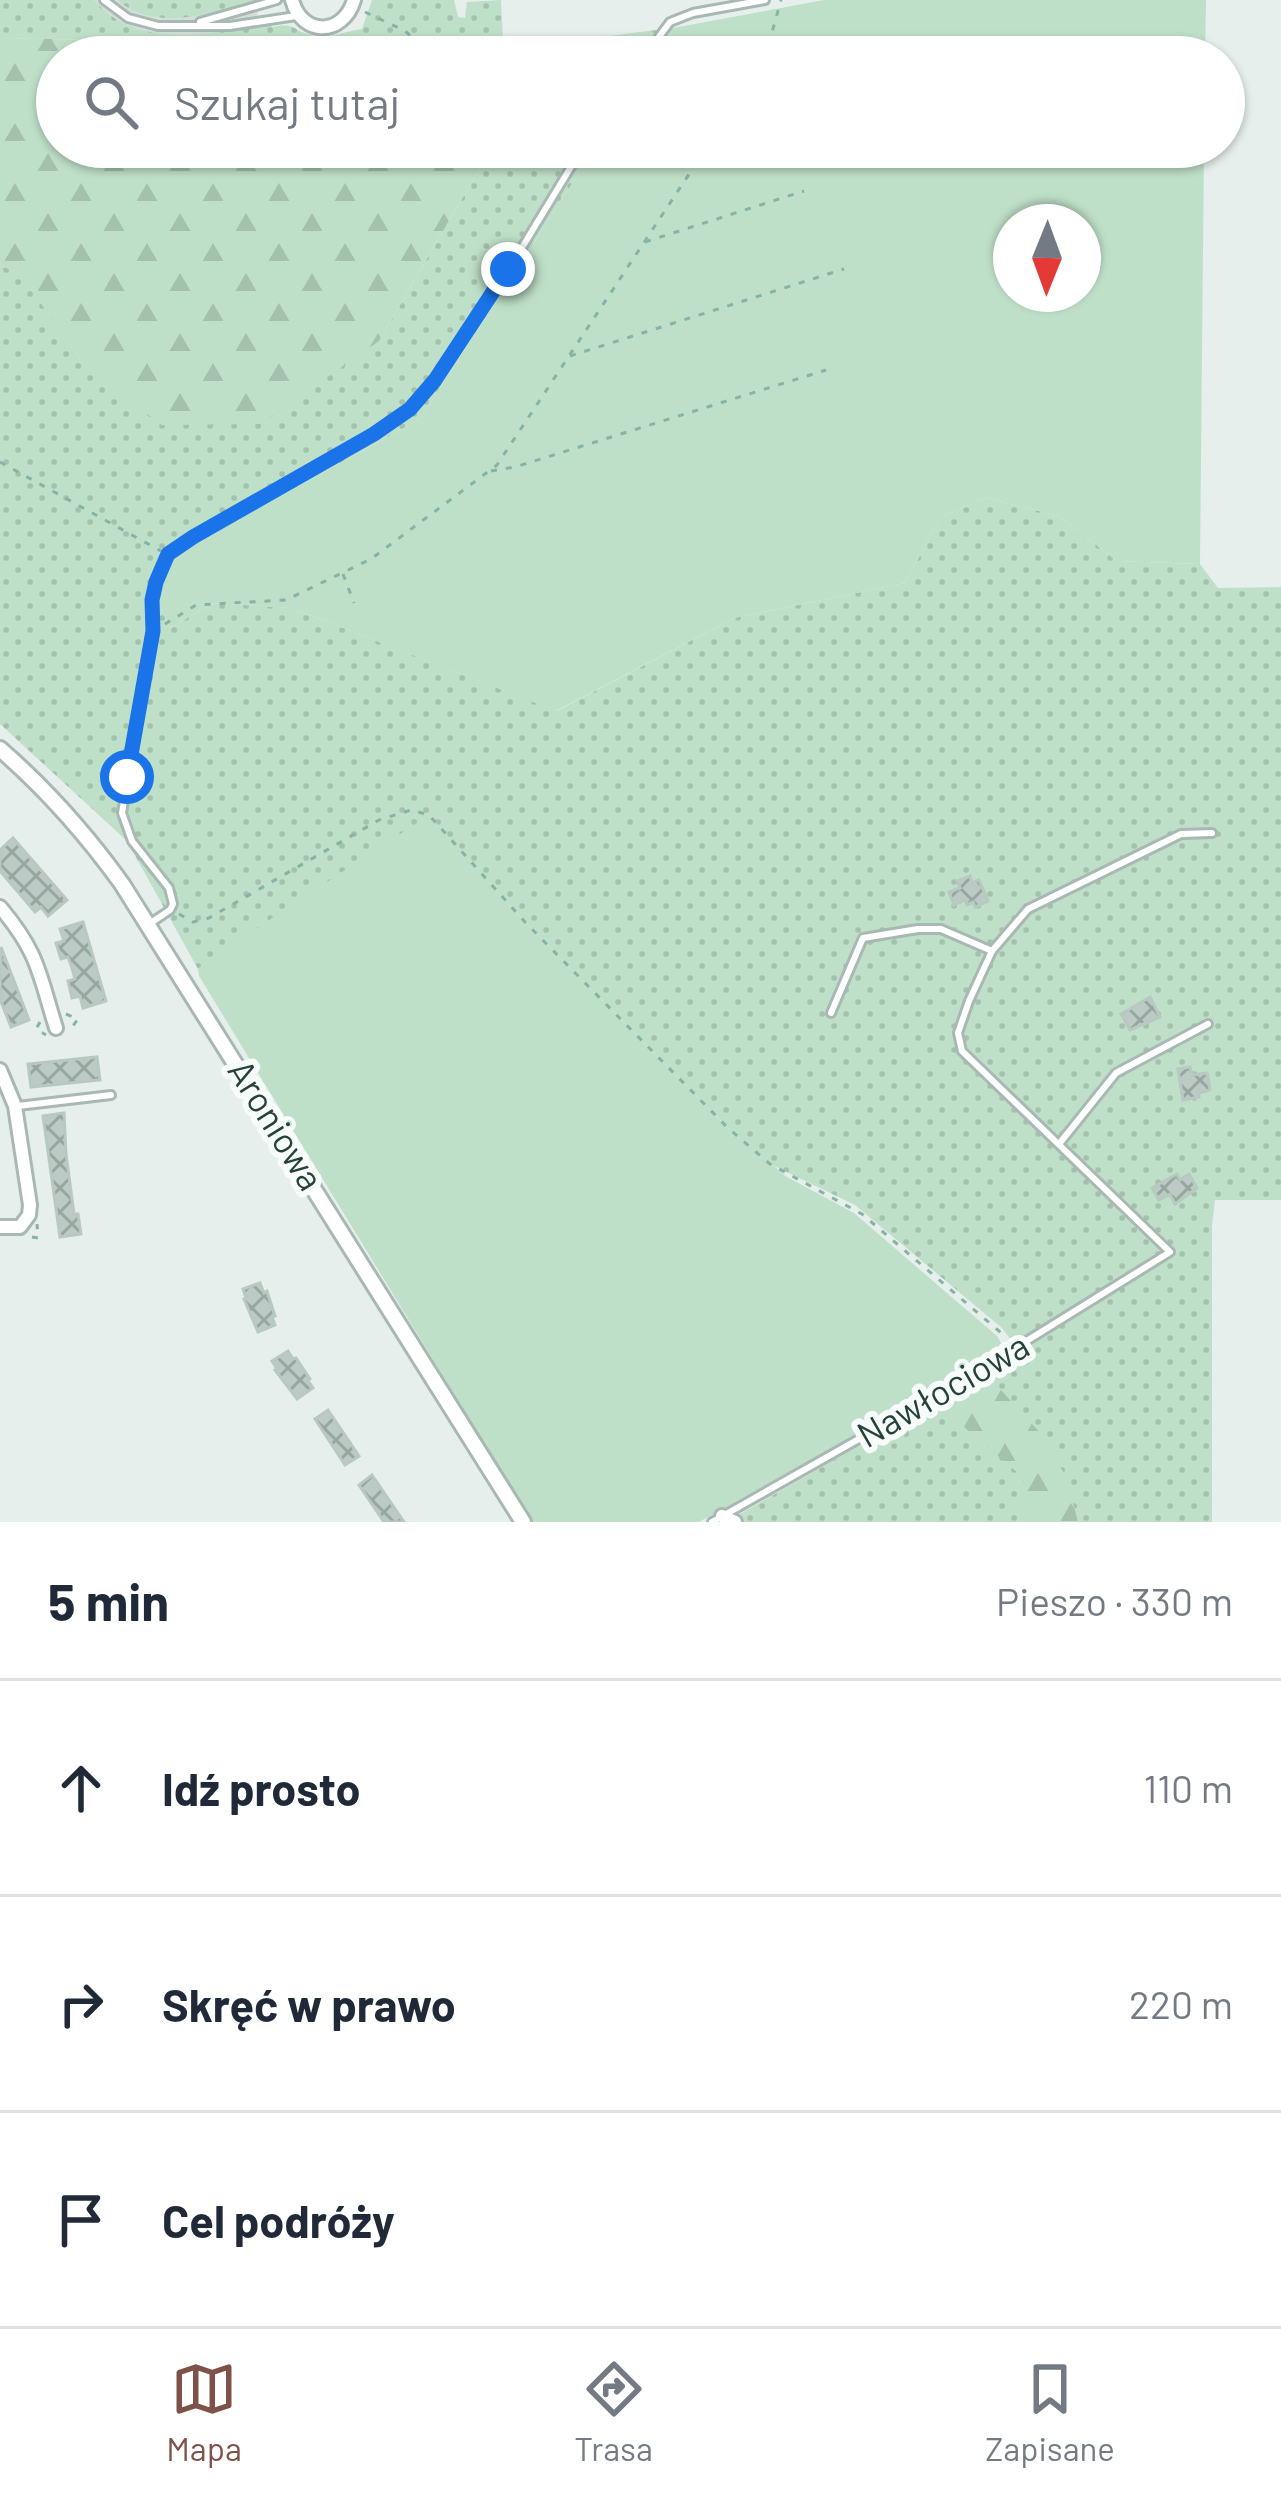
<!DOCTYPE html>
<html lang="pl">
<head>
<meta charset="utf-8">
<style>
	:root { --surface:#fff; --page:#f2f2f3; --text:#1f2937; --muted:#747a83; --line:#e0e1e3; --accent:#7f5249 }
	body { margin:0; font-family:Barlow,sans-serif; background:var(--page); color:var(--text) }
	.compass { position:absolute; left:993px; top:204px; width:108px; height:108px; border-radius:50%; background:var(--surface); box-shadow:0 3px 9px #0004; rotate:181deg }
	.stop { position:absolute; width:36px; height:36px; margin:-27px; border:9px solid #1a73e8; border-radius:50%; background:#fff }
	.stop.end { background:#1a73e8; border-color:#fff; box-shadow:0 3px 12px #0008 }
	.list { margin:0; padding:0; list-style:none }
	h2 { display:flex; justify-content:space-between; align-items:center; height:156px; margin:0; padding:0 48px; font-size:51px }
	h2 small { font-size:39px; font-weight:400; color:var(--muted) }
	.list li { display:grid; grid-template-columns:78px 1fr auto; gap:36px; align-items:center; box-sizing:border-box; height:216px; padding:0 48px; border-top:3px solid var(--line) }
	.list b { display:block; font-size:45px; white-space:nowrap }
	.list em { font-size:39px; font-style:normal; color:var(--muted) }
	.icon { flex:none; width:66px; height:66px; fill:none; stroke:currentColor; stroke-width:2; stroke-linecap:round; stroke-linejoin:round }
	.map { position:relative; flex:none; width:1281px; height:1522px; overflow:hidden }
	.search { position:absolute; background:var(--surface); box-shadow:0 3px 9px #0004; left:36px; right:36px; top:36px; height:132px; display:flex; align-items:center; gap:30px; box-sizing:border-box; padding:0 42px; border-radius:66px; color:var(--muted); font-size:45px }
	.sheet { height:804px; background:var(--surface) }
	nav { display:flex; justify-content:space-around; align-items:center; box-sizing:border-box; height:168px; border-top:3px solid var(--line); background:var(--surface); font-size:33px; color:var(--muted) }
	nav a { display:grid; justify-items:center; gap:6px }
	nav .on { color:var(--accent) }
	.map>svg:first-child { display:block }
	.built { fill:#d4dfda }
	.grass { fill:url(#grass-dots) }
	.forest { fill:url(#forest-firs) }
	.garden { fill:#bfe0c8; fill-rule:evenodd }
	.building { fill:url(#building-cross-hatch); stroke:#b8c9c2; stroke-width:3 }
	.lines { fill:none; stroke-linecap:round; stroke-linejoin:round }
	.service-casing { stroke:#a8b8b2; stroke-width:12 }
	.minor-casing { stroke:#a8b8b2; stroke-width:18 }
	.tertiary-casing { stroke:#a8b8b2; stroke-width:20 }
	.path { stroke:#86b3a5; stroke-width:3; stroke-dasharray:6 9; stroke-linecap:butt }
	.service { stroke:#fff; stroke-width:6 }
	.minor { stroke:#fff; stroke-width:12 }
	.tertiary { stroke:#fff; stroke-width:14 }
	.route { stroke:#1a73e8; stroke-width:15 }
	.labels { text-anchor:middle; stroke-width:12; stroke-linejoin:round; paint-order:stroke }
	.street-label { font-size:36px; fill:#24423a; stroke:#f7fbf9 }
</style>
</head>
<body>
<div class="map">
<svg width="1281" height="1522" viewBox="0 0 1281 1522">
	<defs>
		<pattern id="grass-dots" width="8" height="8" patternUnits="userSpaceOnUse" patternTransform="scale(3)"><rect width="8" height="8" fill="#bfe0c8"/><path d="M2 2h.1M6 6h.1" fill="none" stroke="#a4c1ad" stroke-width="1.8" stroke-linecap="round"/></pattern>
		<pattern id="forest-firs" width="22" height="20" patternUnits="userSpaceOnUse" patternTransform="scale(3)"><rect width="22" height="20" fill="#bfe0c8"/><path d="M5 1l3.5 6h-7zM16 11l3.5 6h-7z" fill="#a4c1ad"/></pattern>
		<pattern id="building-cross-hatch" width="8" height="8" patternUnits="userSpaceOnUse" patternTransform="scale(3)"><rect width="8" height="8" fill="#bbcac4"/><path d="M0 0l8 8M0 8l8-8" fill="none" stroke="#98a6a0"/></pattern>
	</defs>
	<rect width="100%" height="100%" fill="#e6efeb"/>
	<polygon class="built" points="0,0 258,0 256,43 0,38"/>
	<g class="grass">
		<path d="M0,0H94C139,52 210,32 271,24L272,27C297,22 291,30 311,35C328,40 346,31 362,29L372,0H454L458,17L465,18L467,2L501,0L503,43L346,44L0,38Z"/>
		<path d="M117,0H260C214,12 158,34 117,0Z"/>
		<polygon points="673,28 654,57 544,57 552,43"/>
		<polygon points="492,147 596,147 419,420 169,557 149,601 157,599 170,628 213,603 292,608 557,711 734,618 905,583 940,518 986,498 1059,516 1117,561 1200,564 1218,588 1281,587 1281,1200 1215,1200 1212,1226 1212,1522 726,1522 925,1408 1135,1275 1014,1344 1002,1328 855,1205 770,1164 727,1127 525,922 429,816 198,969 127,841 0,724 0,265 21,274 87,369 379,341"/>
	</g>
	<g class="forest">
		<polygon points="0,38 256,43 552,43 544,57 57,57 57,147 492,147 379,341 260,424 162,425 87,369 21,275 0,265"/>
		<polygon points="988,1376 1043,1436 1066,1477 1078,1522 1017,1522 1024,1478 943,1409"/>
	</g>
	<g class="garden">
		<polygon points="824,0 1206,0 1205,57 654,57 673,28"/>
		<path d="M596,147H1204L1200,564L1117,561L1059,516L986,498L940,518L905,583L734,618L556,711L292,608L213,603L170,628L157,599L169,557L419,420ZM1011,222H1083V294H1011Z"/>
		<polygon points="429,815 525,922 727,1127 787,1177 854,1213 997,1336 1001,1343 998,1355 699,1522 532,1522 199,976 198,969 216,955"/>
	</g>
	<g class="building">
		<polygon points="13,838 67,900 48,916 41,907 35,912 0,871 0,850"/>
		<polygon points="970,876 972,883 979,880 988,901 975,907 973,902 967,905 965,900 954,905 949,892 960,888 957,881"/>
		<polygon points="83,922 106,1001 83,1008 80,996 72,998 68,981 75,979 72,968 68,957 61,959 56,943 64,941 60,929"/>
		<polygon points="1,947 29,1020 11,1027 0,999"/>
		<polygon points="1150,997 1160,1017 1130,1030 1121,1014"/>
		<polygon points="97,1057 100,1080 31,1087 28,1064"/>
		<polygon points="1190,1067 1192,1075 1207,1073 1210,1090 1199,1093 1199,1097 1183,1100 1178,1069"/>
		<polygon points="64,1113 66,1154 74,1214 78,1214 81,1234 60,1237 43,1116"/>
		<polygon points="1177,1174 1180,1180 1189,1174 1197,1188 1175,1204 1170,1194 1159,1200 1152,1188"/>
		<polygon points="260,1283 264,1293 267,1291 275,1316 272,1317 275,1325 258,1332 244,1299 246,1298 243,1289"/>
		<polygon points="288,1351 293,1359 296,1358 310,1379 308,1381 313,1388 297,1399 275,1370 277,1369 272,1361"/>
		<polygon points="328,1410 359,1456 345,1465 315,1419"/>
		<polygon points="372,1475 404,1522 384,1522 359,1485"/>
	</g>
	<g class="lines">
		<defs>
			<g id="service">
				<polyline points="104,0 128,18 158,26 230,26 296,16"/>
				<polyline points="200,22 277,0"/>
				<polyline points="644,57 670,22 693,13 765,0"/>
				<polyline points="149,924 170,910 173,904 169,888 132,841 122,813 153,631 152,600 156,582 168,554 193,537 374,434 410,409 435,380 509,269 583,147"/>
				<polyline points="831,1013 863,938 918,929 941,929 992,951"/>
				<polyline points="18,1106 111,1095"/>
				<polyline points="1059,1144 1116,1073 1208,1024"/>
				<polyline points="712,1522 965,1379 1170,1252 962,1051 958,1033 969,1001 992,951 1028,909 1181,834 1212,833"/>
			</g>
			<g id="minor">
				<path d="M292,0C302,37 343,36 354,0"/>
				<path d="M0,907C39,953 39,974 56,1028"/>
				<polyline points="0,1070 15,1106 30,1205 29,1215 20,1227 0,1227"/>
				<polyline points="722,1516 735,1522"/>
			</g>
			<path id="tertiary" d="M0,749C46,789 86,834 122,884L523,1522"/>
		</defs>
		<use href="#service" class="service-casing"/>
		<use href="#minor" class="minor-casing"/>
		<use href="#tertiary" class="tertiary-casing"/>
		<g class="path">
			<polyline points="365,12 405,31 434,57"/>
			<polyline points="759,57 771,36 781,0"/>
			<polyline points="645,242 804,191"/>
			<polyline points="570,356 844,269"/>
			<polyline points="0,462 161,551"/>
			<polyline points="491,471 515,467 826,370"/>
			<polyline points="343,574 354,603"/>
			<polyline points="165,624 196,605 286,600 371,559 497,465 707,147"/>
			<polyline points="179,914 193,922 209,918 379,820 411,810 429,815 525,922 727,1127 770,1164 862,1214 999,1331 1005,1339"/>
			<polyline points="66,1014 78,1019 70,1030"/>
			<polyline points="40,1022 36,1029 46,1035"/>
			<polyline points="32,1237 38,1238 37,1224"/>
		</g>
		<use href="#service" class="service"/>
		<use href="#minor" class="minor"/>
		<use href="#tertiary" class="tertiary"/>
	</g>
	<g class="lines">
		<polyline class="route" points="127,777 153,631 152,600 156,582 168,554 193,537 374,434 410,409 435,380 508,269"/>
	</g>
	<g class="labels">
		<g class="street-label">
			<text transform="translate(276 1125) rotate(58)" y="13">Aroniowa</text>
			<text transform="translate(943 1390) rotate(-30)" y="13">Nawłociowa</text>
		</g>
	</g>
</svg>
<svg class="compass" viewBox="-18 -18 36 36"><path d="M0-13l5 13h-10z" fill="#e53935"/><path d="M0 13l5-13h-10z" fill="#747a83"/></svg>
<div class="stop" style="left:127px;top:777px"></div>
<div class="stop end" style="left:508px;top:269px"></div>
<div class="search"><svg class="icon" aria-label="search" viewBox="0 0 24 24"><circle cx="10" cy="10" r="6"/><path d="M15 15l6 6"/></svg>Szukaj tutaj</div>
</div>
<section class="sheet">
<h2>5 min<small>Pieszo · 330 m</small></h2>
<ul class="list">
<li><svg class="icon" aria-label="ahead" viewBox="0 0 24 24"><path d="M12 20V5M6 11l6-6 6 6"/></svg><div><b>Idź prosto</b></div><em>110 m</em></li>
<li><svg class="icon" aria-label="right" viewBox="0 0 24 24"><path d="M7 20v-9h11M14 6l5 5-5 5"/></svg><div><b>Skręć w prawo</b></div><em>220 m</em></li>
<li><svg class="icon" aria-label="arrive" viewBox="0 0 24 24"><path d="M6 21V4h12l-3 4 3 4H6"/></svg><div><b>Cel podróży</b></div></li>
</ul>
</section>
<nav>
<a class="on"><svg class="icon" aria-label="map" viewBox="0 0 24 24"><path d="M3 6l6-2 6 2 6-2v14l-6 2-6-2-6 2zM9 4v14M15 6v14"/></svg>Mapa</a>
<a><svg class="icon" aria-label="directions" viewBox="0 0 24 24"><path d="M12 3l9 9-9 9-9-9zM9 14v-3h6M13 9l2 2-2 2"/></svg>Trasa</a>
<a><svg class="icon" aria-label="saved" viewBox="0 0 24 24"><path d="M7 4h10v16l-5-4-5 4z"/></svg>Zapisane</a>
</nav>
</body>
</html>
